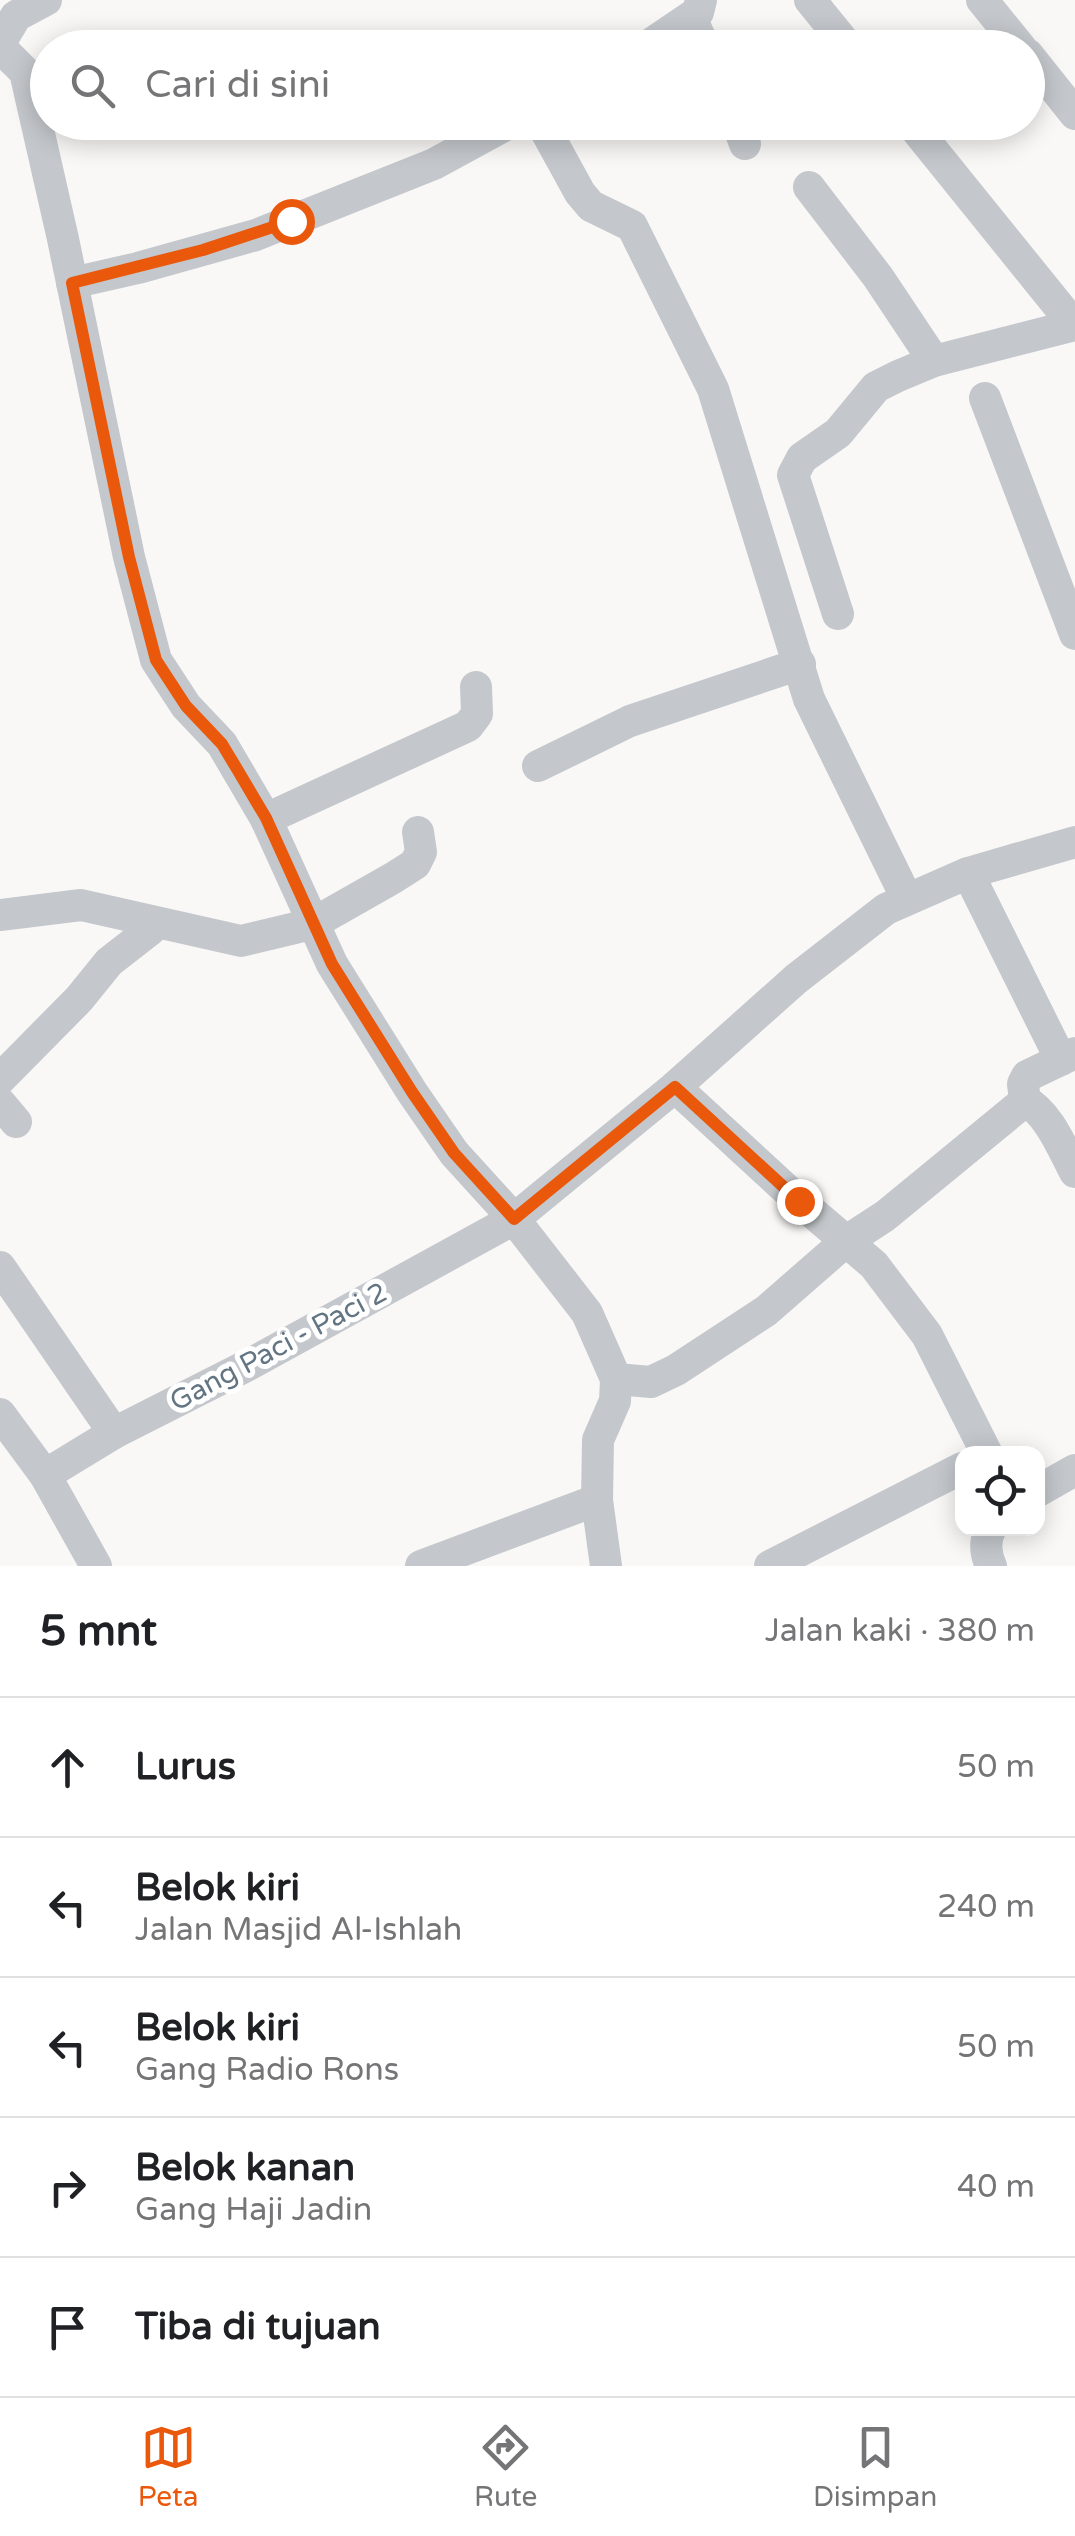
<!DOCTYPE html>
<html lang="id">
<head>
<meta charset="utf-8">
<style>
	:root { --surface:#fff; --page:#f6f6f6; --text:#202124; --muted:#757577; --line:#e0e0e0; --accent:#ea580c }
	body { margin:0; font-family:"Varela Round",sans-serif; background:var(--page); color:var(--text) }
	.controls { position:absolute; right:30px; bottom:30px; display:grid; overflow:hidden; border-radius:20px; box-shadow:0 5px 25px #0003 }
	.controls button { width:90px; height:90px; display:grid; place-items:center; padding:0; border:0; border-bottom:2px solid var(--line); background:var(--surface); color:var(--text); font:50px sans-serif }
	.stop { position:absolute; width:30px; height:30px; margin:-22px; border:8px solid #ea580c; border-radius:50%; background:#fff }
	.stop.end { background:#ea580c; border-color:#fff; box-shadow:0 2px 10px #0008 }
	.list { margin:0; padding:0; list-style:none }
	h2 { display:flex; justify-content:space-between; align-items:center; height:130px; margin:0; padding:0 40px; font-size:42px }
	h2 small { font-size:32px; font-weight:400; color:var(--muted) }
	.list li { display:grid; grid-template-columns:65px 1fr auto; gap:30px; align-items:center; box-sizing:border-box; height:140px; padding:0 40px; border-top:2px solid var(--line) }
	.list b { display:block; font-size:38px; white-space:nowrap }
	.list p { margin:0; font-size:32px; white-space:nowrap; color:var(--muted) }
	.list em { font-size:32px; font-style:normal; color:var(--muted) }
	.icon { flex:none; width:55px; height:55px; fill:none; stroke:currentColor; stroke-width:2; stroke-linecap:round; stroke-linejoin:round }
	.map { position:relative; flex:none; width:1075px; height:1566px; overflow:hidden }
	.search { position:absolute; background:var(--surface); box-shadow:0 5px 25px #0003; left:30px; right:30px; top:30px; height:110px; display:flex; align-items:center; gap:25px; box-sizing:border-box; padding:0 35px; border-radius:55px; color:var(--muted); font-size:38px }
	.sheet { height:830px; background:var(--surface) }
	nav { display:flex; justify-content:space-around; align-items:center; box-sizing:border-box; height:140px; border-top:2px solid var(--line); background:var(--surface); font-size:28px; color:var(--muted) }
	nav a { display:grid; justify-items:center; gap:5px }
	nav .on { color:var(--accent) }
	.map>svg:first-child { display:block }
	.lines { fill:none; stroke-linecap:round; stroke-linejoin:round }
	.minor { stroke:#c4c8cc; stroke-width:32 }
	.route { stroke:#ea580c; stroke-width:12 }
	.labels { text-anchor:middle; stroke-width:10; stroke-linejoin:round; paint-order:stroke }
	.street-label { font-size:28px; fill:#637582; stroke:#fff }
</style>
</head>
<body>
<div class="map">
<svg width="1075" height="1566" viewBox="0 0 1075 1566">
	<rect width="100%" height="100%" fill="#f9f8f6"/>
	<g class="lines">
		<g class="minor">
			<polyline points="810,0 849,48"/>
			<polyline points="982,0 1021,48"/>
			<polyline points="691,18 705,48"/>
			<polyline points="0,43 16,16 46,0"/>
			<polyline points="0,47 25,72 63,239 129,557 156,660 186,706 222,744 266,819 332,964 412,1092 454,1153 514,1219 587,1313 616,1379 615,1401 598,1440 597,1500 606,1566"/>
			<polyline points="645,48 698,12 701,0"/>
			<polyline points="1028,55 1075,114"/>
			<polyline points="541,122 580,193 591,206 632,226 713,389 809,699 907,899"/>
			<polyline points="737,122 745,144"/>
			<polyline points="910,122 1074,325"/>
			<polyline points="809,187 878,277 934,361"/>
			<polyline points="72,283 138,268 256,235 434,164 511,122"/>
			<polyline points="985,398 1075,634"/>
			<polyline points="838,614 793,475 802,458 838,433 876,387 898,376 934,361 1075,325"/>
			<polyline points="538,766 630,721 800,664"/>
			<polyline points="266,819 468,726 477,714 476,687"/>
			<polyline points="968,873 1061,1060"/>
			<polyline points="0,915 81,905 241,941 312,924 393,878 415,864 421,852 418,832"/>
			<polyline points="0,1079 79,999 109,962 150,930"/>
			<polyline points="675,1087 799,1201 874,1265 927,1335 987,1454"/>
			<polyline points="1025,1101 1023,1084 1027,1076 1075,1053"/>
			<polyline points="0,1103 16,1122"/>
			<polyline points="0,1267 114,1433"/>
			<path d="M616,1379L651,1382L676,1370L766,1311L845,1242L885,1216L1025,1101C1049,1113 1063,1150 1075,1172"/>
			<polyline points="0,1414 45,1475 96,1566"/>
			<polyline points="45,1475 114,1433 250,1364 514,1219 675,1087 796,979 886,909 968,873 1075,842"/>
			<polyline points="1038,1491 1075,1470"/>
			<path d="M991,1528C984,1541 985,1553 991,1566"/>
			<polyline points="421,1566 597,1500"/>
			<polyline points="770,1566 962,1468"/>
		</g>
	</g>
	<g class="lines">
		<polyline class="route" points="291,221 203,250 72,283 129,557 156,660 186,706 222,744 237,769 266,818 332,964 412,1092 454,1153 514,1219 675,1087 799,1201"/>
	</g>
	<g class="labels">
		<g class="street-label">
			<text transform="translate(278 1346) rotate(-28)" y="10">Gang Paci - Paci 2</text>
		</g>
	</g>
</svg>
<div class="controls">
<button><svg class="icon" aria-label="locate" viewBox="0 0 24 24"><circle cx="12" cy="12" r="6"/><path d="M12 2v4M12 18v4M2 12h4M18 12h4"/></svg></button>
</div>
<div class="stop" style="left:291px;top:221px"></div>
<div class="stop end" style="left:799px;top:1201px"></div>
<div class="search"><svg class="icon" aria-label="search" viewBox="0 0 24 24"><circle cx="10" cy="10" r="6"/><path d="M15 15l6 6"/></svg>Cari di sini</div>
</div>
<section class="sheet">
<h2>5 mnt<small>Jalan kaki · 380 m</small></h2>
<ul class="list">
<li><svg class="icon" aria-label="ahead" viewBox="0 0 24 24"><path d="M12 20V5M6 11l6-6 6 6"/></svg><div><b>Lurus</b></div><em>50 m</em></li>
<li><svg class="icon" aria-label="left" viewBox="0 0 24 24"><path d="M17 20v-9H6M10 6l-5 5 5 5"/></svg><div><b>Belok kiri</b><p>Jalan Masjid Al-Ishlah</p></div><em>240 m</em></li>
<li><svg class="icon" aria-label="left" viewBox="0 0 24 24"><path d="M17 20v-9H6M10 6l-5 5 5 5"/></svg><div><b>Belok kiri</b><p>Gang Radio Rons</p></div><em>50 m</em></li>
<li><svg class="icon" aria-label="right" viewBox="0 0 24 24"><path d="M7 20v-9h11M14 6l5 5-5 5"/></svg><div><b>Belok kanan</b><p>Gang Haji Jadin</p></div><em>40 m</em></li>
<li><svg class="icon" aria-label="arrive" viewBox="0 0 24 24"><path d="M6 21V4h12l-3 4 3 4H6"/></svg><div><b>Tiba di tujuan</b></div></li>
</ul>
</section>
<nav>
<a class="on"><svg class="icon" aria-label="map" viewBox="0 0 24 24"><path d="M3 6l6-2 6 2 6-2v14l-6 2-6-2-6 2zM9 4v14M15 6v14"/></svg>Peta</a>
<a><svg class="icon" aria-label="directions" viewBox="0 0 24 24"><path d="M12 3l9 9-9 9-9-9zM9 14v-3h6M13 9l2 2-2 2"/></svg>Rute</a>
<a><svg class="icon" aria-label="saved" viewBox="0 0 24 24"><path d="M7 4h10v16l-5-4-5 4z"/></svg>Disimpan</a>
</nav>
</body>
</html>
